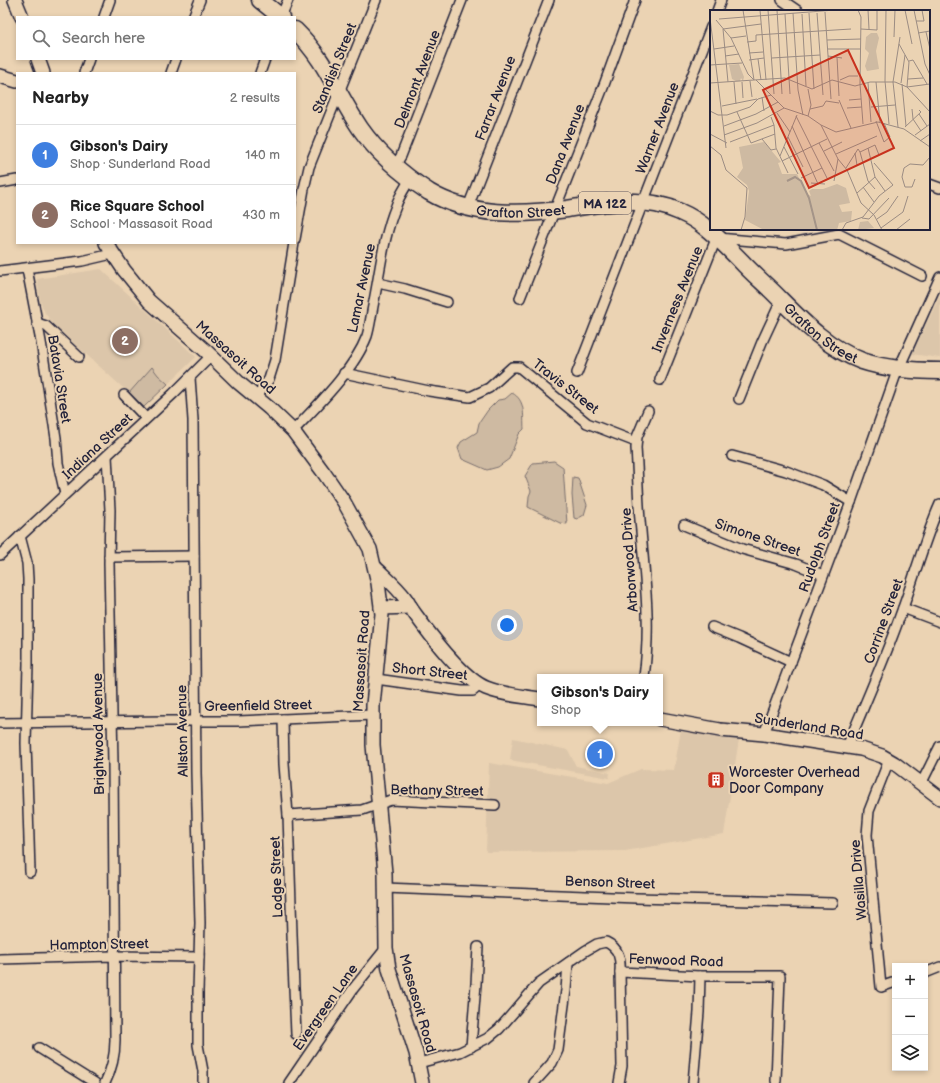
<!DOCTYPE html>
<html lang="en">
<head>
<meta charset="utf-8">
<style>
	:root { --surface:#fff; --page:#f2f2f2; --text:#222; --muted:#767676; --line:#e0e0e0; --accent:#2563eb }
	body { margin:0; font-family:"Balsamiq Sans",sans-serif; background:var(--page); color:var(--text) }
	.controls { position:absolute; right:12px; bottom:12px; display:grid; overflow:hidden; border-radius:0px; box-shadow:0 2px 6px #0003 }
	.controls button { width:36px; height:36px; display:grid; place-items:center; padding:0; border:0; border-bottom:1px solid var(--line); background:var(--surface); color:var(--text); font:20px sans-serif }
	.you { position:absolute; left:507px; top:625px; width:14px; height:14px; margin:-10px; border:3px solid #fff; border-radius:50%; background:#1a73e8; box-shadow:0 0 0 6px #1a73e833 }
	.badge { display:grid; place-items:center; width:26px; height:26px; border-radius:50%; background:var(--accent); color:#fff; font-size:13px; font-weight:700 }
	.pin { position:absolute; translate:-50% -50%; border:2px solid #fff; box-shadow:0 1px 4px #0006 }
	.popup { position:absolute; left:537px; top:674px; width:126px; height:52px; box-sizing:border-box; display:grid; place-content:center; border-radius:0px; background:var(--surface); filter:drop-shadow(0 1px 3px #0005); font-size:13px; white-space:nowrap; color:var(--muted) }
	.popup b { font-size:15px; color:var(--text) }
	.popup::after { content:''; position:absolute; left:50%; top:100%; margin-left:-8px; border:8px solid transparent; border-top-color:var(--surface) }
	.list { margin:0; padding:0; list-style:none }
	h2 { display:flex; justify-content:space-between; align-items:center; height:52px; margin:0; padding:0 16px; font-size:17px }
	h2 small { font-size:13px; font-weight:400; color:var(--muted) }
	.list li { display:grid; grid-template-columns:26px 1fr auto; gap:12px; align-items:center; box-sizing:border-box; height:60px; padding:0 16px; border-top:1px solid var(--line) }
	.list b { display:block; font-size:15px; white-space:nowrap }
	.list p { margin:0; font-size:13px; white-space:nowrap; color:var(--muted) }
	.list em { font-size:13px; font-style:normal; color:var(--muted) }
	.icon { flex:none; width:22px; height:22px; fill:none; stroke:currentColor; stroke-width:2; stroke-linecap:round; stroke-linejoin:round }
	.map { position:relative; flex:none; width:940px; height:1083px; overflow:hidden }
	.search { position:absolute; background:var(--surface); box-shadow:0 2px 6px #0003; left:16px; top:16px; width:280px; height:44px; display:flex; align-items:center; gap:10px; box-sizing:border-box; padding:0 14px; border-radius:0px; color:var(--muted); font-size:15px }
	.panel { position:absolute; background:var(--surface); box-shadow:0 2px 6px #0003; left:16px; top:72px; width:280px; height:172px; border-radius:0px }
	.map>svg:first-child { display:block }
	.built { fill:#dcc6aa }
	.green { fill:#cebaa2; stroke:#786e6e }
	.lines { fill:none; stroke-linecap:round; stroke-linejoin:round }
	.street-casing { stroke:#22223b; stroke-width:12 }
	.secondary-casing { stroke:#22223b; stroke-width:16 }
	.highway-casing { stroke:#22223b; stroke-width:19 }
	.street { stroke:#ebd3b3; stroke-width:9 }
	.secondary { stroke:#ebd3b3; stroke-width:13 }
	.highway { stroke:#ebd3b3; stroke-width:16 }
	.labels { text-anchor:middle; stroke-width:4; stroke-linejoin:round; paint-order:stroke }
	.shield { fill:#ebd3b3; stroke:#5e575f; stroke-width:1 }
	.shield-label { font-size:13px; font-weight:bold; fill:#22223b }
	.street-label { font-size:14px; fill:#22223b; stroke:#ebd3b3 }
	.poi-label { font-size:14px; fill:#22223b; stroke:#ebd3b3; text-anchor:start }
	.inset-river { fill:none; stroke:#a49488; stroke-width:2 }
	.inset-road { fill:none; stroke:#9b8c83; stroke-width:1 }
	.view { fill:#c8321e; fill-opacity:0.15; stroke:#c8321e; stroke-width:2 }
	.inset-edge { fill:none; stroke:#22223b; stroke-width:2 }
</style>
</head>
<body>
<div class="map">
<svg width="940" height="1083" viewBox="0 0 940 1083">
	<rect width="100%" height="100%" fill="#ebd3b3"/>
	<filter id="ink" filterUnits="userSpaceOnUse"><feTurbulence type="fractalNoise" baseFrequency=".025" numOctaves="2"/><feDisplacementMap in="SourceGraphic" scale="8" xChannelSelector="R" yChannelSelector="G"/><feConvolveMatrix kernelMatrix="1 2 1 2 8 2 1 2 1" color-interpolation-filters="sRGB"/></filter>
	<g filter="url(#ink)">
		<g class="built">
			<polygon points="101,269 196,357 144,407 54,325 45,313 40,301 37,279"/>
			<polygon points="940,296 940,358 912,354 939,298"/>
			<polygon points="681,730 739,739 724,834 625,851 486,852 489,763 608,783 641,769 674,770"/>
			<polygon points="513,738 568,750 576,766 610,773 609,778 510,760"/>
		</g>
		<g class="green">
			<polygon points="152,367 158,375 168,384 144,407 129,393"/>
			<path d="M512,393C526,400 523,416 524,429L519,434L509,459L498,467L487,470L462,459L458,448L461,442L477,432L479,423L488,410L498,400L505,399Z"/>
			<polygon points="554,461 563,467 567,524 560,523 528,507 529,496 531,491 525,476 533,463"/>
			<polygon points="573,477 578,478 587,505 584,515 577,519 574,518 572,495"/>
		</g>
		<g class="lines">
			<defs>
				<g id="street">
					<polyline points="782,0 798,11"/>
					<polyline points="717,11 721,0"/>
					<polyline points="104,17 110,0"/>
					<polyline points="193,17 200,0"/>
					<polyline points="281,17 288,0"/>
					<polyline points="84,73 89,59"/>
					<polyline points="171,73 176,59"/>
					<polyline points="260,73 265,59"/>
					<polyline points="395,166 401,156 462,0"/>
					<polyline points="0,183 17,180"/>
					<polyline points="929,184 940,188"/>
					<polyline points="468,207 549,0"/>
					<polyline points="718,238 786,244 839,234 922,276"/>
					<polyline points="295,239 304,189 309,167 376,0"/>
					<polyline points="27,269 41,342 56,438 58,463 65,494"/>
					<polyline points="0,271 82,261 112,254"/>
					<polyline points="378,283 405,289 447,302"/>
					<polyline points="520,298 604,85 635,0"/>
					<polyline points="37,323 46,326 79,357"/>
					<polyline points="344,373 429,391 470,397 489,388 512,367 519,367 587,423 636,442"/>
					<polyline points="577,373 711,27"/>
					<polyline points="190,378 193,420 196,773 200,923 198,991 198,1045 203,1071 203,1083"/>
					<polyline points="660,380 718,234"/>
					<polyline points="124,395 146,418"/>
					<polyline points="257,397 269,379 275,360 294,243"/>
					<polyline points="739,399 762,342 781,301"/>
					<path d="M293,431C318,405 354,370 367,336C370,326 371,316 373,306C380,273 383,237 396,206C399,196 405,188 410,179"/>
					<polyline points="732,456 786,471 823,485 851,502"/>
					<polyline points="684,525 742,549 796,564 823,575"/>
					<polyline points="20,536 27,563 28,579 28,664 26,743 30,872"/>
					<polyline points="0,555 173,394 211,356"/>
					<polyline points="109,557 194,556"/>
					<polyline points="903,608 940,622"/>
					<polyline points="712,627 739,638 791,662"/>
					<path d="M644,677C651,626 645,581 641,531C638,503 638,476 636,448L637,437L648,411"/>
					<polyline points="376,679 462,691 473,691 480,685"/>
					<polyline points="283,719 284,764 288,815 293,964 296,1034"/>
					<polyline points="0,723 167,721 238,721 373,715"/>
					<polyline points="764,734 851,502 895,377 940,277"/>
					<path d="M847,747C865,703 884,661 900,616C914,579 924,540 940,504"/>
					<polyline points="889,760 869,811 867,835 881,987 895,982"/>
					<polyline points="921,784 940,746"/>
					<polyline points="288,815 362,810 391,800 495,805"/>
					<polyline points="385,888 636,898 833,903"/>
					<polyline points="0,959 114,956 199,957"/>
					<polyline points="925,973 940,967"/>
					<polyline points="471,1047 476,984 478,947"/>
					<polyline points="39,1048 95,1083"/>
					<path d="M419,1063L460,1052L488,1038L499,1029L539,983L585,951L597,944L606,942C619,948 621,959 620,972L700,976H780L776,1081"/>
					<path d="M105,1083C112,1069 115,1056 115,1040L113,764L109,563L110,510L107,456"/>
					<polyline points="289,1083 353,989 386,948"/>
					<polyline points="534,1083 552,1063 558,1050 566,990 568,963"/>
					<polyline points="619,1083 622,1066 620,972"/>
					<polyline points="693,1083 699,1012 700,976"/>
				</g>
				<g id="secondary">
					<polyline points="15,0 22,17"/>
					<polyline points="38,59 43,73"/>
					<polyline points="0,76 17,81"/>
					<polyline points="106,243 124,270 149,301 206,351 239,383 269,408 293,431 324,473 344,502 370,549 378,583 382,614 373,705 373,745 385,873 386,948 389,969 416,1053 422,1083"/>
					<path d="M376,568C385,577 397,587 405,598C409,603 411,609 415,614C431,636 462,678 486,688C503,695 523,696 540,699"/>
					<polyline points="381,608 411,607"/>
					<polyline points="660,719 720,730 764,734 861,749 882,756 894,763 940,798"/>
				</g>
				<g id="highway">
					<polyline points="260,0 281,17"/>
					<path id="s1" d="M295,30C326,60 337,94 360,128C378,154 403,175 429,192C471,217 521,215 567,209C605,203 644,195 680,212C704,222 723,243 741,261C752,273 764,283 775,294C801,320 827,348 862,361C886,369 914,371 940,371"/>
				</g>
			</defs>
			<use href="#street" class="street-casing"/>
			<use href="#secondary" class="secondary-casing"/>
			<use href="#highway" class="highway-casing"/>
			<use href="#street" class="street"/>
			<use href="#secondary" class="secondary"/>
			<use href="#highway" class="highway"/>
		</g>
	</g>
	<defs>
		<symbol id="building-square" viewBox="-11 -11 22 22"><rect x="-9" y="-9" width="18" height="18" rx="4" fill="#c8321e" stroke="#ebd3b3"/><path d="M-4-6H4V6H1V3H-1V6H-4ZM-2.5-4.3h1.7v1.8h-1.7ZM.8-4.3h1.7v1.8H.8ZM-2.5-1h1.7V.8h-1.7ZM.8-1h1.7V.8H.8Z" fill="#fff"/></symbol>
	</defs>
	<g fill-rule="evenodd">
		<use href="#building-square" x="706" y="770" width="20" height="20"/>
	</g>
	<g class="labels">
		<rect class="shield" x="579" y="192" width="52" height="22" rx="3"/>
		<g class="shield-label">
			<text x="605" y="208">MA 122</text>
		</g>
		<g class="street-label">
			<text transform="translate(334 68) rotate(-68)" y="5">Standish Street</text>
			<text transform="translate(417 79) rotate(-69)" y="5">Delmont Avenue</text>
			<text transform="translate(495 98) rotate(-69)" y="5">Farrar Avenue</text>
			<text transform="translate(657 128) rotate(-69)" y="5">Warner Avenue</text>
			<text transform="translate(565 144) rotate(-69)" y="5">Dana Avenue</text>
			<text dy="5" stroke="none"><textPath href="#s1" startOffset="308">Grafton Street</textPath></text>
			<text transform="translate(361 288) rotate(-78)" y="5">Lamar Avenue</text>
			<text transform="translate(677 299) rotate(-68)" y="5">Inverness Avenue</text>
			<text dy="5" stroke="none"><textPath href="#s1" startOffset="656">Grafton Street</textPath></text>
			<text transform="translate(236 357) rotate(42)" y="5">Massasoit Road</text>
			<text transform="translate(60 379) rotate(81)" y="5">Batavia Street</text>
			<text transform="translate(566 386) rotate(38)" y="5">Travis Street</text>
			<text transform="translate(97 446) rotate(-43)" y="5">Indiana Street</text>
			<text transform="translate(758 537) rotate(19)" y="5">Simone Street</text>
			<text transform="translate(819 547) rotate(-70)" y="5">Rudolph Street</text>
			<text transform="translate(629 560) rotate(-94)" y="5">Arborwood Drive</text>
			<text transform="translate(883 621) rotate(-70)" y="5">Corrine Street</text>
			<text transform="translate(361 661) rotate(-86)" y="5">Massasoit Road</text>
			<text transform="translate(430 671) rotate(6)" y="5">Short Street</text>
			<text transform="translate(258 705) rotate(-1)" y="5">Greenfield Street</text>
			<text transform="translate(809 726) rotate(9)" y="5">Sunderland Road</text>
			<text transform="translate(182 731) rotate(-91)" y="5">Allston Avenue</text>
			<text transform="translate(98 734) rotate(-91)" y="5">Brightwood Avenue</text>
			<text transform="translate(437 790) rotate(1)" y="5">Bethany Street</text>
			<text transform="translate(276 877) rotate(-92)" y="5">Lodge Street</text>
			<text transform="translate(858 880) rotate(-95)" y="5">Wasilla Drive</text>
			<text transform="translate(610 882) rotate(2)" y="5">Benson Street</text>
			<text transform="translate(99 944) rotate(-1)" y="5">Hampton Street</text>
			<text transform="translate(676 960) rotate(2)" y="5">Fenwood Road</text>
			<text transform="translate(418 1003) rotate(74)" y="5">Massasoit Road</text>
			<text transform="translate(325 1007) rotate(-55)" y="5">Evergreen Lane</text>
		</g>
		<g class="poi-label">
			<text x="729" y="777">Worcester Overhead<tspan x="729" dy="16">Door Company</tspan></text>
		</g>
	</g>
	<g transform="translate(710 10)">
		<rect width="220" height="220" fill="#ebd3b3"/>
		<path d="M161,23H167L169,28L166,41L169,59L157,61L155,56L159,43L155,39L156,27ZM29,54L34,67L33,71L31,68L30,71H26L22,69L19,55ZM54,132L71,152L68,153L72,164H87L97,184L101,186L99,181L102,179H113L127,174L136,178L140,193L129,195L132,202L142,201L141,211L129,213L127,220H54L35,210L39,181L37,175L27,167L33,158L29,137ZM158,211L164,218L148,220L150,212Z" fill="#cebaa2"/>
		<path class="inset-river" d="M77,171L85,167L91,171L99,188L107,220"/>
		<path class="inset-road" d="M50,0L56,70M58,0L64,84M67,0L72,84M148,0L151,7L150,74L153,114M158,0L159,19M176,0L175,71L179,114M195,0L202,34M204,0L215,54L220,65M115,2L121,89M83,3L88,80L93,105M99,3L104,79M107,3L113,85M75,4L80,84M92,4L96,76M0,8L16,138M9,9L125,0M6,10L21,28L38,64L44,70L75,68L102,79L122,70L145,76L160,72H185L197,77L220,102M206,11H214L212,0M151,19L167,20V0M216,22L220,39M208,23L220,21M184,27L185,0M21,28L36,26M117,30L151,29M37,32L46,31V25L141,19M189,34L199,52L197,77L220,74M4,39L24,36M118,39H150M39,43L53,42M15,46L29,44M118,46L132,48M127,47L129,86M62,48L110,45M48,49L51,70M39,50L54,48M199,51L203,50L217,74M0,55L32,53M198,69L213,68M46,70L74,98L98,106L111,115L128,149L137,160L151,193L164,205L172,220M130,70L139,66H148M40,71L42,87M18,72L13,19L51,14M24,72L26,94M32,72L33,88M166,72L170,112M0,73L44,70L33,0M158,73L161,112M191,73L195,45M192,74L196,116M98,79L101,95L98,106M52,87L54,101M129,90L141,118M139,90L151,89M12,96L47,89M161,97L185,95M137,98L152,97M100,99L113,96L116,91L129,93M202,99L203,109L211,121M0,101L8,105H17L40,97L48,89L61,85M27,102L41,133L65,124M67,103L80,122M209,104L217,116M86,106L118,170M61,107L64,115L66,138L78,163M166,111L174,132L180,127L174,113M111,115L126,122L168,112L194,119L220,137M14,116L46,104L68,92M82,116L108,174M188,117L183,72L190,27M195,117L211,102L209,100M0,124L17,133M14,125L47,113L74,98M205,125L220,114M78,127L93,157M52,129L61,140L66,139M210,131L220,124M20,132L64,115M109,133L124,161M0,136L11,145L16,160L37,178L35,207L31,220M74,137L88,164M158,138L165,167L175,181M114,141L132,132M150,142L158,171L165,179M145,143L147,155M126,144L167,126M70,146L87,105M72,151L117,129M136,158L148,139L150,142L165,135L169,145M91,168L112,158M205,169L202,177H195L192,167L194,158L200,154L213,155L220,147M124,171L128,149M101,173L115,174M153,177L164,192M147,183L165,167M152,208L159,209L179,188M167,209L177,202L188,186M171,218L193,202L198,186M132,220L136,213L153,207L169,186L183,175L164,153M186,220L200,209"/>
		<path class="view" d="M138,40L184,138L99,178L53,80Z"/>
		<rect width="220" height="220" class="inset-edge"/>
	</g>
</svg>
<div class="controls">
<button>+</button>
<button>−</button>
<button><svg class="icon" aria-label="layers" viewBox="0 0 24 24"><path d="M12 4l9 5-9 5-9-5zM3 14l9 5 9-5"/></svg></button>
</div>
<div class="you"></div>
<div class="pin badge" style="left:600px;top:754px;background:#3f7fe0">1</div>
<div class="popup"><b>Gibson's Dairy</b>Shop</div>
<div class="pin badge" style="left:125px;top:341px;background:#8d6e63">2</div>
<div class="search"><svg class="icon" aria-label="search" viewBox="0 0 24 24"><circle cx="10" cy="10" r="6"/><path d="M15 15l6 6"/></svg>Search here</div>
<section class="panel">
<h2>Nearby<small>2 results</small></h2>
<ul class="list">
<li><span class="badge" style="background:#3f7fe0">1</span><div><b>Gibson's Dairy</b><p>Shop · Sunderland Road</p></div><em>140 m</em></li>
<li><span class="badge" style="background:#8d6e63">2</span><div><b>Rice Square School</b><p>School · Massasoit Road</p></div><em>430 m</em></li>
</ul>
</section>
</div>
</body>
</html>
